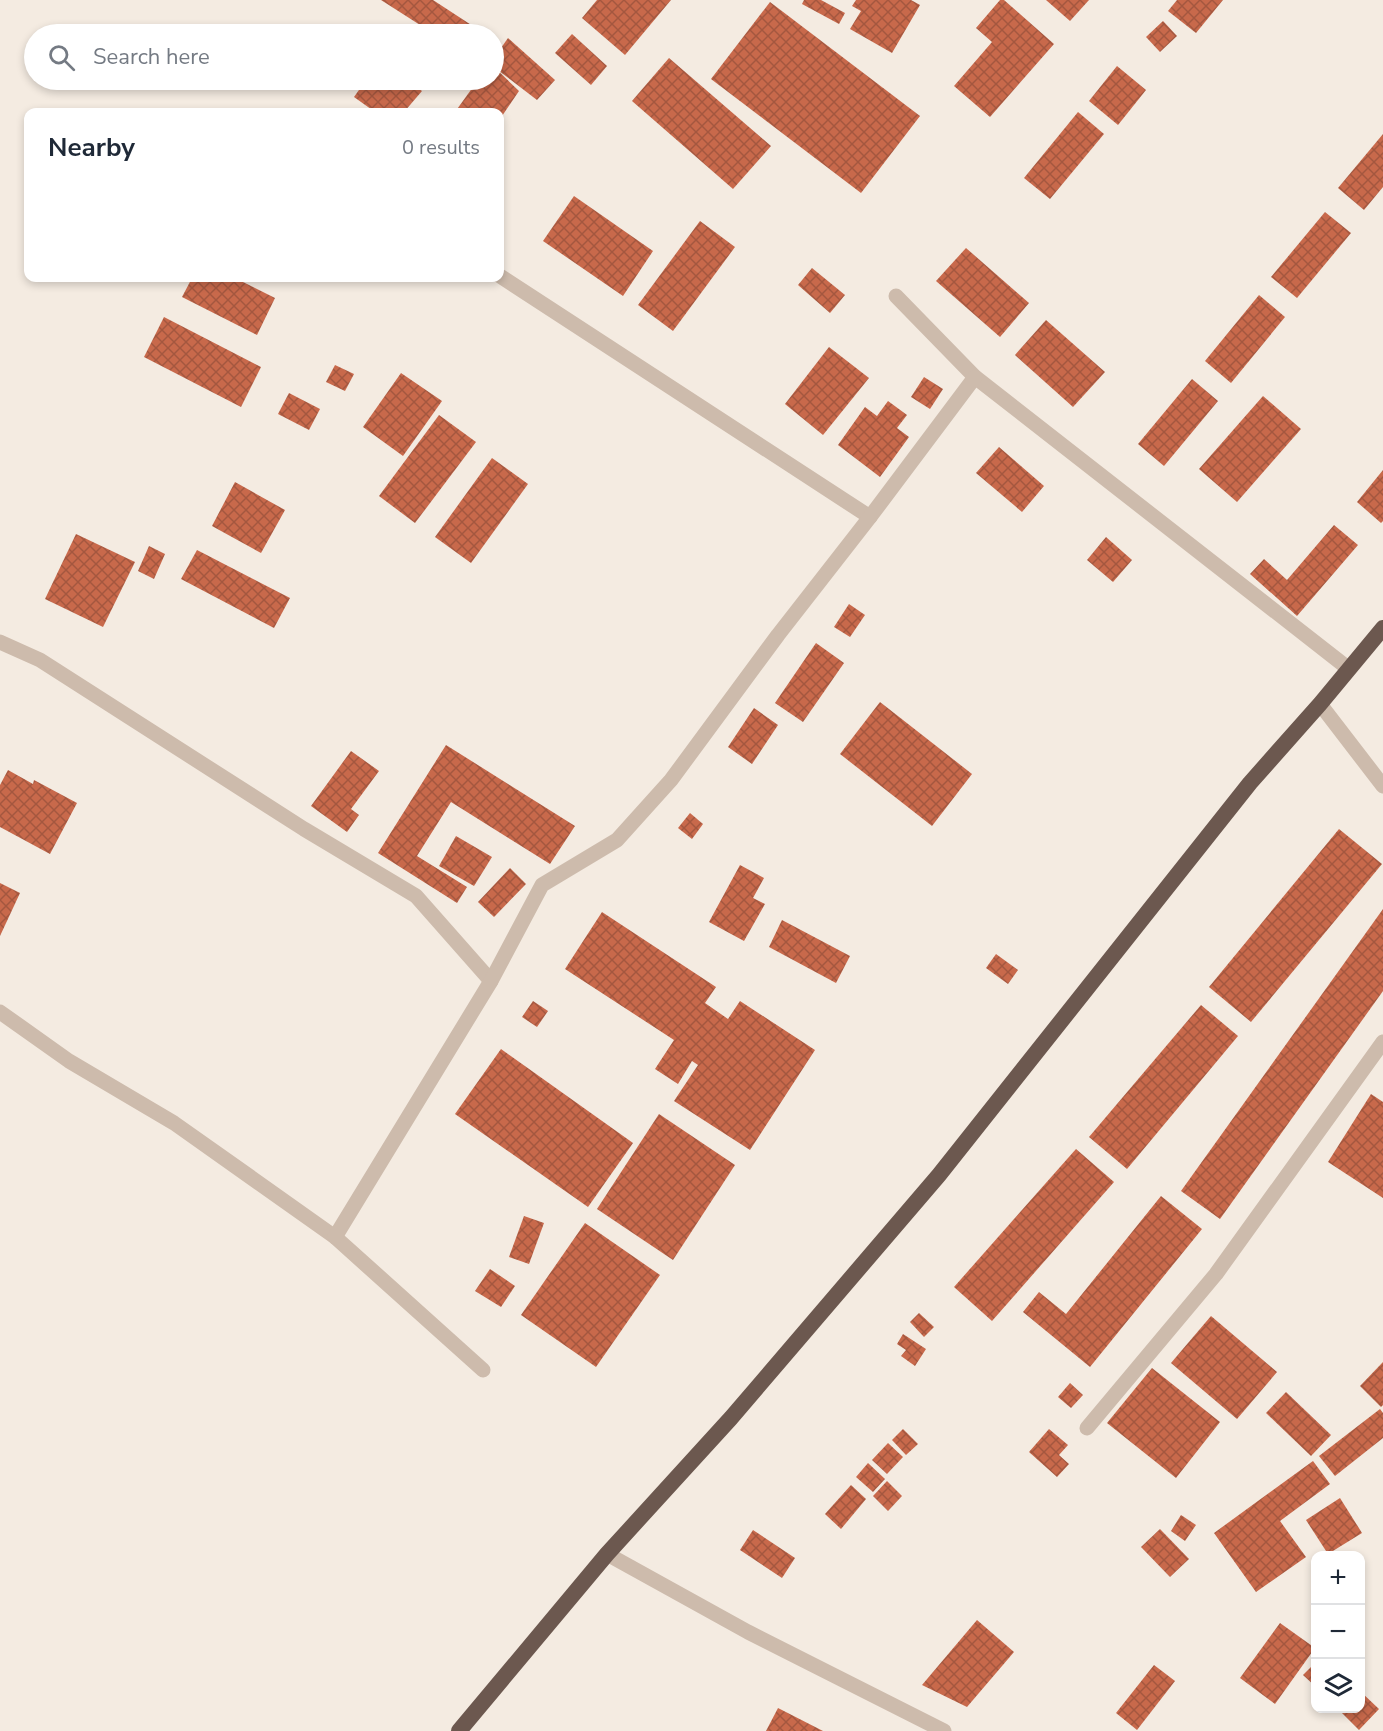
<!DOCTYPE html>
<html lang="en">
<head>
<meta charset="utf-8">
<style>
	:root { --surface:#fff; --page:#f2f2f3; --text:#1f2937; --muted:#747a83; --line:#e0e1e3 }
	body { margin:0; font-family:"Nunito Sans",sans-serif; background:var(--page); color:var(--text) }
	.controls { position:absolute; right:18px; bottom:18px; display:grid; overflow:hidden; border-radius:12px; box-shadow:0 3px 9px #0003 }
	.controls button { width:54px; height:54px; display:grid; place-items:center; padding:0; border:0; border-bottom:2px solid var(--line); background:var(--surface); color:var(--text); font:30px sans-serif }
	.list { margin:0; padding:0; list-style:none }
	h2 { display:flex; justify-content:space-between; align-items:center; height:78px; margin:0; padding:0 24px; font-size:26px }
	h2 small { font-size:20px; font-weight:400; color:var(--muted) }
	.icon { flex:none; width:33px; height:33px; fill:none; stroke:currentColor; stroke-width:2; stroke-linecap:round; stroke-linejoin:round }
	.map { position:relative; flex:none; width:1383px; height:1731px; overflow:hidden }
	.search { position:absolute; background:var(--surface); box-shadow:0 3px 9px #0003; left:24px; top:24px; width:480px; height:66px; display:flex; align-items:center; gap:15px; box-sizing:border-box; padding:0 21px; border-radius:33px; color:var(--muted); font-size:22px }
	.panel { position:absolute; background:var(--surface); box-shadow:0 3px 9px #0003; left:24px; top:108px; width:480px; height:174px; border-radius:12px }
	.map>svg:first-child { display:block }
	.building { fill:url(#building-cross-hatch) }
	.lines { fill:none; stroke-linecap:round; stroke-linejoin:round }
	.minor { stroke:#cdbbac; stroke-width:15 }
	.trunk { stroke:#6c584f; stroke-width:16 }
</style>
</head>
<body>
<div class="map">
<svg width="1383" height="1731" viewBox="0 0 1383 1731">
	<defs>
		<pattern id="building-cross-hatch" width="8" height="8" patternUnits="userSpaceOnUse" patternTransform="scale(1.5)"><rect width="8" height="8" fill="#c8694b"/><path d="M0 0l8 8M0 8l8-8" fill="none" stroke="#a4573f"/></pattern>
	</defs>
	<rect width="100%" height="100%" fill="#f4ebe1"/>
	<g class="building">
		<polygon points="381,0 433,0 482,32 481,34 429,34 431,32"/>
		<polygon points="597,0 671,0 625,55 582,18"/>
		<polygon points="804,0 821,0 845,13 839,24 802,4"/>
		<polygon points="856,0 911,0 920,5 892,53 850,29 861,11 852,6"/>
		<polygon points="1000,0 1004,0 1054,44 990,117 954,86 992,42 976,28"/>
		<polygon points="1046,0 1089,0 1070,21"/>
		<polygon points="1177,0 1223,0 1196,33 1168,11"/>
		<polygon points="770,2 920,116 861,193 711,79"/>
		<polygon points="1163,21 1177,36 1160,52 1146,37"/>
		<polygon points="572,34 607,66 591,85 555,53"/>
		<polygon points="508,38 555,80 537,100 494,67 494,58"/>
		<polygon points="669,58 771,146 733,189 632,101"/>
		<polygon points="1117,66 1146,90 1118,125 1089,101"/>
		<polygon points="494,67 519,91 500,119 500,112 455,112 478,80 494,80"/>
		<polygon points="366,80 406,80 422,91 404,112 375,112 354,97"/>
		<polygon points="1078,112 1104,134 1050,199 1024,178"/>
		<polygon points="1383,134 1383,187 1364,210 1338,188"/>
		<polygon points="574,196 653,251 623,296 543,241"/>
		<polygon points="1325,212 1351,233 1297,298 1271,277"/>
		<polygon points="700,221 735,247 673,331 638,305"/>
		<polygon points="966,248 1029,303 1000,337 936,281"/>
		<polygon points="812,268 845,295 830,313 798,285"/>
		<polygon points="192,278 235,278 275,298 257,335 182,297"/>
		<polygon points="1259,295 1285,317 1231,383 1205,361"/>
		<polygon points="164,317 261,367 241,407 144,357"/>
		<polygon points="1046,320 1105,372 1073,407 1015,355"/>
		<polygon points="829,347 869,378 823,435 785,404"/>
		<polygon points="335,365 354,374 345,391 326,382"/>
		<polygon points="401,373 442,401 403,456 363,427"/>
		<polygon points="924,377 943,389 930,409 911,397"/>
		<polygon points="1192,379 1218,401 1164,466 1138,444"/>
		<polygon points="289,393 320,409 309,430 278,414"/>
		<polygon points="1263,396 1301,429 1237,502 1199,469"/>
		<polygon points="888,401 907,415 897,428 909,437 880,477 838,445 865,407 877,416"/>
		<polygon points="439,415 476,442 415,523 379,496"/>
		<polygon points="999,447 1044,486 1022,512 976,473"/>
		<polygon points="492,458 528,484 471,563 435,537"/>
		<polygon points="1383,470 1383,521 1381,523 1357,502"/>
		<polygon points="235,482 285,510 261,553 212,526"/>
		<polygon points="1334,525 1358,545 1297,616 1250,574 1264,559 1287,580"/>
		<polygon points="76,534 135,562 103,627 45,599"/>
		<polygon points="1106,537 1132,560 1113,582 1087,560"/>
		<polygon points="149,546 165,554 154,579 138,571"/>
		<polygon points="197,550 290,598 274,628 181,579"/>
		<polygon points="849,604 865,615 850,637 834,627"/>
		<polygon points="816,643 844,663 803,722 775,703"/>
		<polygon points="880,702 972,774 932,826 840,754"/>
		<polygon points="754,708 778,725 752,764 728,747"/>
		<polygon points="446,745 575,826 550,864 451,802 417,856 467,887 457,903 378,853"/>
		<polygon points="351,751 379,771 351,809 359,815 347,832 311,806"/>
		<polygon points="8,770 33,784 34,780 77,803 50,854 0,827 0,785"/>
		<polygon points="690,813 703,824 692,839 678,828"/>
		<polygon points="1339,829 1382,864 1251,1022 1209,987"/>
		<polygon points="456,836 492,857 474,886 439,866"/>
		<polygon points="740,865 764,878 753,898 765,904 744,941 709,922"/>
		<polygon points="510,868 526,884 494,917 478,902"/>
		<polygon points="0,883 20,893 0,936"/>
		<polygon points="1383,909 1383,991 1220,1219 1181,1191"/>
		<polygon points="602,912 716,987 705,1003 728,1019 740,1001 815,1050 750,1150 674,1101 698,1065 692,1061 678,1084 655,1069 674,1040 565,969"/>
		<polygon points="782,920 850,956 836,983 769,947"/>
		<polygon points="996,954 1018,970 1008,984 986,968"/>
		<polygon points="533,1001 548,1011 537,1027 522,1017"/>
		<polygon points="1201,1005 1238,1036 1127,1169 1089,1137"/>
		<polygon points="501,1049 633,1143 588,1207 455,1114"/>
		<polygon points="1371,1094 1383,1102 1383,1198 1328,1162"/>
		<polygon points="659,1114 735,1165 673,1260 597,1209"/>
		<polygon points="1076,1149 1114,1182 992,1321 954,1287"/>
		<polygon points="1161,1196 1202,1229 1090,1367 1023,1312 1039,1292 1066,1314"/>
		<polygon points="524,1216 544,1223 529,1264 509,1257"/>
		<polygon points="585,1223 660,1275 596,1367 521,1315"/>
		<polygon points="490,1269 515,1286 501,1307 475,1291"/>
		<polygon points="919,1313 934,1327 924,1337 910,1322"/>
		<polygon points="1211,1316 1277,1372 1237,1419 1171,1363"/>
		<polygon points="903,1334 926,1349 915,1366 901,1356 906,1350 897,1344"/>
		<polygon points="1383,1362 1383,1405 1381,1407 1360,1386"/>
		<polygon points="1152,1368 1220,1422 1176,1478 1107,1423"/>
		<polygon points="1070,1383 1083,1395 1071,1408 1058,1397"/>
		<polygon points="1286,1392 1331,1435 1311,1456 1266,1413"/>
		<polygon points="1380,1409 1383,1413 1383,1438 1335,1476 1319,1456"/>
		<polygon points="903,1429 918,1444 906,1455 892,1440"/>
		<polygon points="1049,1429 1068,1445 1059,1455 1069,1464 1057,1477 1029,1452"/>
		<polygon points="888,1443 903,1457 887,1474 872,1460"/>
		<polygon points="1313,1461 1330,1484 1280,1521 1306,1557 1256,1592 1214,1533"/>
		<polygon points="868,1463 885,1479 873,1492 856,1477"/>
		<polygon points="887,1481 902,1496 888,1511 873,1496"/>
		<polygon points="851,1485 866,1499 841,1529 825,1514"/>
		<polygon points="1340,1498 1362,1533 1328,1554 1306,1520"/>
		<polygon points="1181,1515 1196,1525 1185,1541 1171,1531"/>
		<polygon points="1160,1529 1189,1559 1170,1577 1141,1547"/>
		<polygon points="753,1530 795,1558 782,1578 740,1550"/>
		<polygon points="977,1620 1014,1652 967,1707 922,1685"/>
		<polygon points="1280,1623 1315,1648 1275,1704 1240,1678"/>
		<polygon points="1316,1662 1316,1687 1303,1675"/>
		<polygon points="1154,1665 1175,1681 1137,1730 1116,1713"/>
		<polygon points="1360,1691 1379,1709 1359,1730 1337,1708 1360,1708"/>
		<polygon points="778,1708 823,1731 766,1731"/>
	</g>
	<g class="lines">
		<g class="minor">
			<polyline points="500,276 870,517"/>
			<polyline points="896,296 975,377 1349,669"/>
			<polyline points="0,642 40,660 304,829 416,896 491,981"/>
			<polyline points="1320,704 1383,786"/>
			<polyline points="0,1012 69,1061 174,1123 335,1237 483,1370"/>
			<polyline points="335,1237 491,981 542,885 617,840 671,780 778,635 870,517 975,377"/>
			<polyline points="1087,1428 1216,1274 1383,1042"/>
			<polyline points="607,1554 748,1632 944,1731"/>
		</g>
		<polyline class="trunk" points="459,1731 607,1554 731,1418 939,1175 1250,783 1320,704 1383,628"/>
	</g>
</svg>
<div class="controls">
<button>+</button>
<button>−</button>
<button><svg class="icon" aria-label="layers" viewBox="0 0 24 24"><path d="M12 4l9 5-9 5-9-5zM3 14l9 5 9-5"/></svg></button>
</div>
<div class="search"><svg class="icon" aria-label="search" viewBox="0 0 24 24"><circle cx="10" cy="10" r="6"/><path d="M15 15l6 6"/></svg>Search here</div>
<section class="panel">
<h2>Nearby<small>0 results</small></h2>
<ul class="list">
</ul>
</section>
</div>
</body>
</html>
